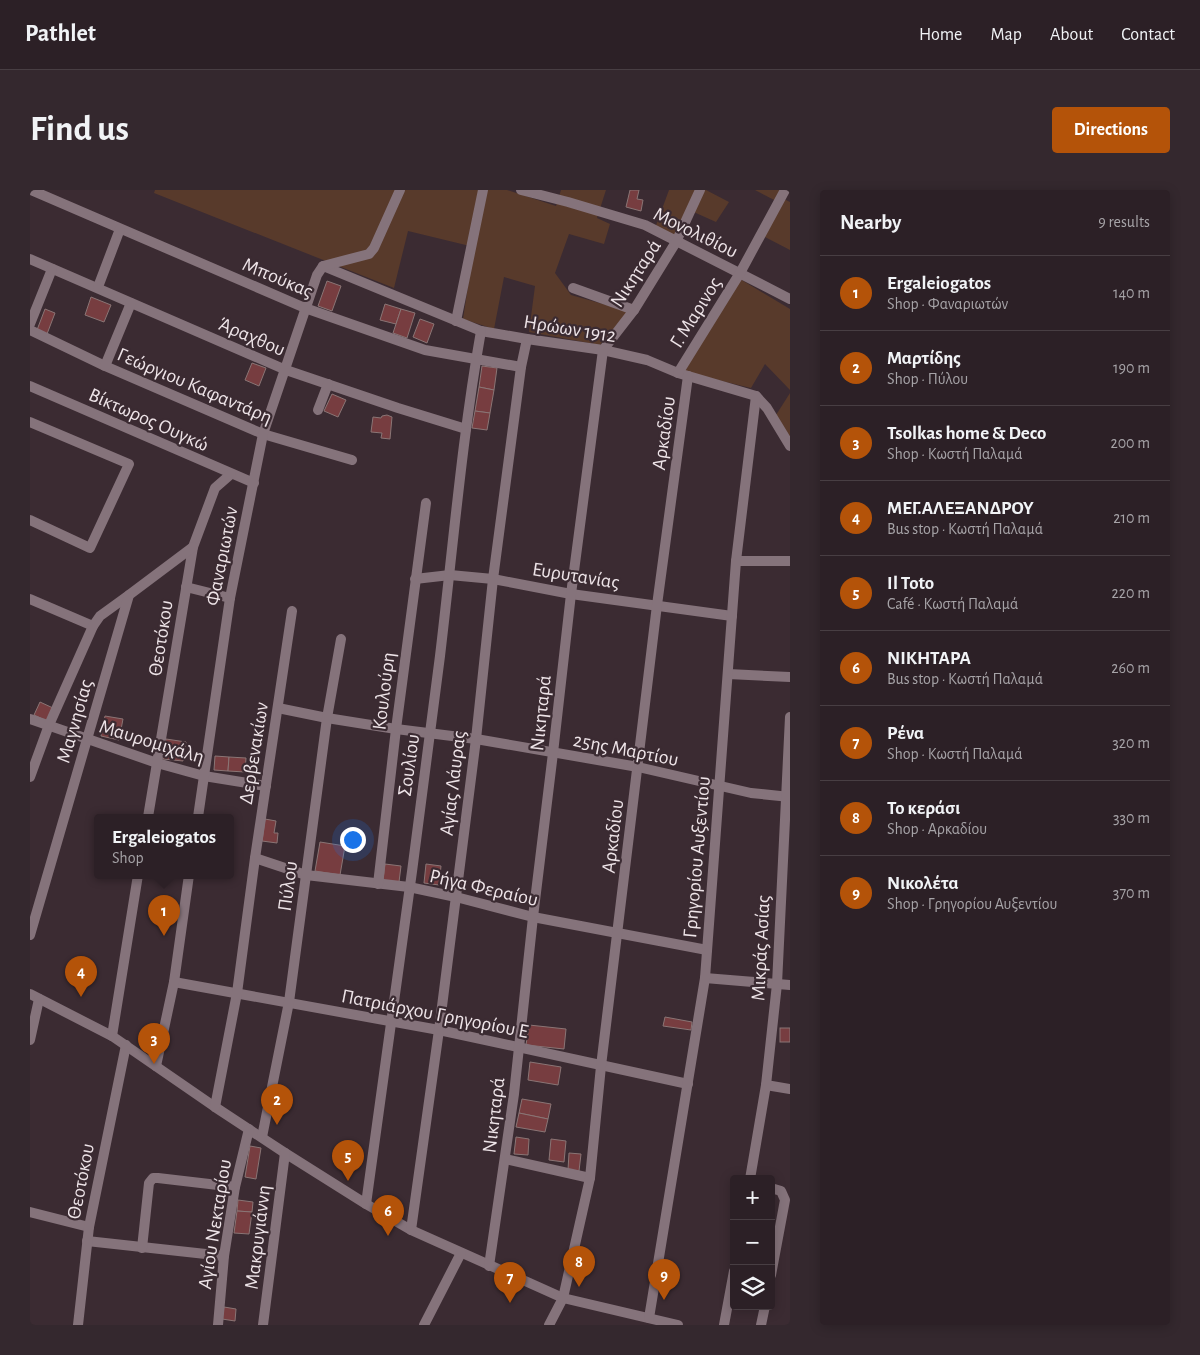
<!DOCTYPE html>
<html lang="en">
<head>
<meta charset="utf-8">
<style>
	:root { --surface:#2c2026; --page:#34282e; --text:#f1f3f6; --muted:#a6a3a7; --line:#483e43; --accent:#b45309 }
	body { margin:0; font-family:"Alegreya Sans",sans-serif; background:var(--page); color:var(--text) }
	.controls { position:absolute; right:15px; bottom:15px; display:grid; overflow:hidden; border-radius:5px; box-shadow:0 2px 12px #0003 }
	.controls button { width:45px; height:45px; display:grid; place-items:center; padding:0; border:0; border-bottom:1px solid var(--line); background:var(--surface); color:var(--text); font:25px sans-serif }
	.you { position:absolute; left:322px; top:649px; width:18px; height:18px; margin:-12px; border:4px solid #fff; border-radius:50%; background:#1a73e8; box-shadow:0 0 0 8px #1a73e833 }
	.badge { display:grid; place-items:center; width:32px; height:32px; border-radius:50%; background:var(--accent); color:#fff; font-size:16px; font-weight:700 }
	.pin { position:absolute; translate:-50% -41px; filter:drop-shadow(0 1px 2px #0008) }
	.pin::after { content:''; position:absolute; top:26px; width:18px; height:15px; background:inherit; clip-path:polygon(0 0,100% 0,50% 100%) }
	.popup { position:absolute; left:64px; top:624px; width:140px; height:65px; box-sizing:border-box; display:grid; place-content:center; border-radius:5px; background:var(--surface); filter:drop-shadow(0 1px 4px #0005); font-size:16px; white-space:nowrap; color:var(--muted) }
	.popup b { font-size:19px; color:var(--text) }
	.popup::after { content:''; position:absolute; left:50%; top:100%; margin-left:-10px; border:10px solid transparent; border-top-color:var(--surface) }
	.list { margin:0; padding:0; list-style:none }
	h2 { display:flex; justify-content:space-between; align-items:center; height:65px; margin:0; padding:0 20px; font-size:21px }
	h2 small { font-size:16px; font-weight:400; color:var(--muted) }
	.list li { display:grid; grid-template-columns:32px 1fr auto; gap:15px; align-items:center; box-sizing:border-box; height:75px; padding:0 20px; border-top:1px solid var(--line) }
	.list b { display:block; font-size:19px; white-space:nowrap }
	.list p { margin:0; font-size:16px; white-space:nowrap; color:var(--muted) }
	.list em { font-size:16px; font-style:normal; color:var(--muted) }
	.icon { flex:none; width:28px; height:28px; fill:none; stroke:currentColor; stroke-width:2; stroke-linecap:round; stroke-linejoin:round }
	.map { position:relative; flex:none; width:760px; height:1135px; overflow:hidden; border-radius:5px }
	header { display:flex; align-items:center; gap:30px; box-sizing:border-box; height:70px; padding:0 25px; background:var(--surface); border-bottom:1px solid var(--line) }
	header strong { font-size:24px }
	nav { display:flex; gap:28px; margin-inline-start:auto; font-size:18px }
	.intro { display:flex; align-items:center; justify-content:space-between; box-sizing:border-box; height:120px; padding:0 30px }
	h1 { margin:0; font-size:35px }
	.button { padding:12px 22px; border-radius:5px; background:var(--accent); color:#fff; font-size:18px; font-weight:700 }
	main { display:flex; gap:30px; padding:0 30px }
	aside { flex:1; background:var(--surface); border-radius:5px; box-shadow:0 2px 12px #0003 }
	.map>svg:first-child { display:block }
	.green { fill:#583a2b }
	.building { fill:#773d40; stroke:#8a7575 }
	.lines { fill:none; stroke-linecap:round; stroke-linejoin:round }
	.minor { stroke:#85737b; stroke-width:10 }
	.labels { text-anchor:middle; stroke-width:4.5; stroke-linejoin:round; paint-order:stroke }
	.street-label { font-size:20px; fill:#eee4e8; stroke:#3b2b32 }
</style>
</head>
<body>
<header>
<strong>Pathlet</strong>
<nav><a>Home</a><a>Map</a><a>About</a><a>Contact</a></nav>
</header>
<div class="intro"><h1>Find us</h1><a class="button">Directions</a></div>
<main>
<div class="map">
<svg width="760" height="1135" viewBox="0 0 760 1135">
	<rect width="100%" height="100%" fill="#3b2b32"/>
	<g class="green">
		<polygon points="125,0 477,0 526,16 531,0 576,0 567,28 580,34 574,54 539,44 525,83 541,105 598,121 570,155 499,142 505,96 474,87 464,139 433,129 444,57 378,41 364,98 124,3"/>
		<polygon points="639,0 676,0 699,12 686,32 657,19 644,45 625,38"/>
		<polygon points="725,0 751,0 748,6 760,12 760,60 733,46 750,13"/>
		<polygon points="710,89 760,119 760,200 735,174 721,198 654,182"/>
		<polygon points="760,203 760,247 746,225"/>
	</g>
	<g class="building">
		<polygon points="600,0 609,0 607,9 613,10 611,21 596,17"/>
		<polygon points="297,91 311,96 302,121 288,116"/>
		<polygon points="61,107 81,115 74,132 55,125"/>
		<polygon points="355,114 371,119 366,134 350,130"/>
		<polygon points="15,119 25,123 17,144 7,140"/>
		<polygon points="371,119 385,123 377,148 363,143"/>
		<polygon points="390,129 404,134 397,153 383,147"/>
		<polygon points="222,173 236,178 229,196 215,190"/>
		<polygon points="452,176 467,178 464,200 449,197"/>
		<polygon points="449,197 464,200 460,223 445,221"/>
		<polygon points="302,204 316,210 308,227 294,221"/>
		<polygon points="445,221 460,223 457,240 442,238"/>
		<polygon points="357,225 362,227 360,249 351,248 352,243 341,242 343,227 351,228 352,226"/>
		<polygon points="10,512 23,518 17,531 4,525"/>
		<polygon points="75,526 93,529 89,550 71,546"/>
		<polygon points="136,549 156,552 153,571 133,569"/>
		<polygon points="185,566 199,567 198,581 184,580"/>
		<polygon points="199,567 216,568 215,582 198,581"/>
		<polygon points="235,629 246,631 244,643 248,643 247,653 232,651"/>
		<polygon points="290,652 315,656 310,685 285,681"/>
		<polygon points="355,674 371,676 369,692 353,691"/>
		<polygon points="396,674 411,676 409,695 394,693"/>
		<polygon points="635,827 662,832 661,840 633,836"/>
		<polygon points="499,835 536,839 534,859 496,855"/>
		<rect x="750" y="838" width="10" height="14"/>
		<polygon points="500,872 531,877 528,895 498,890"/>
		<polygon points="492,909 521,914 518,929 489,923"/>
		<polygon points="489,923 518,929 515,942 486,937"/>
		<polygon points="486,947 499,949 498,965 484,964"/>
		<polygon points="521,949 536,951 534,972 519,970"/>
		<polygon points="220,956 231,958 226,989 215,987"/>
		<polygon points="539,963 551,964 549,981 538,980"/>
		<polygon points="208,1010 223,1012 222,1022 207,1021"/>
		<polygon points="207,1021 222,1022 219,1044 204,1043"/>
		<polygon points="194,1117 206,1119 205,1131 192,1129"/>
	</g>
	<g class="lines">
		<g class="minor">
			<polyline points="1,0 275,118 395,160 491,177"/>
			<polyline points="491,0 538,12 615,35 760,109"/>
			<polyline points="0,69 256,180 368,218 436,239"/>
			<polyline points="293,76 451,141 497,149 573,160 617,170 648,183 726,206 737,218 760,256"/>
			<polyline points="68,97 90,39"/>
			<polyline points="543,98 604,120"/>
			<polyline points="426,131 453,0"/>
			<polyline points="0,134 22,79"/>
			<polyline points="0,140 75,176 233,244 322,270"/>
			<polyline points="75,176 101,113"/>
			<polyline points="648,183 710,83 755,0"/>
			<polyline points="0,196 224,293"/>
			<polyline points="288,220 298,194"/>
			<polyline points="0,232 99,274 60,358 0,330"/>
			<polyline points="706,371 760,371"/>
			<polyline points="385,389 420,385 463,389 541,404 702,426"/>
			<polyline points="156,397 200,408"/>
			<polyline points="0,409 63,436"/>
			<polyline points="698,484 760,487"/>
			<polyline points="248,518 297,528 366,539 446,549 608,577 721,603 760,607"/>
			<polyline points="0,529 127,573 174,586 236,596"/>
			<polyline points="0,587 19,535 63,436 70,426 99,405"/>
			<polyline points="118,627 163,357 185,298 201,284"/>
			<polyline points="168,627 200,408 233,244 287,85 293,76 339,64 344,58 370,0"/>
			<polyline points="225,668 276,685 379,697 426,707 503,727 677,760"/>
			<polyline points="348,694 366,539 396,313"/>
			<polyline points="0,745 99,405 163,357"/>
			<polyline points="675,788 760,795"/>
			<polyline points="144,792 409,840 658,894"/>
			<polyline points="0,804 82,846 185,917 255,963 336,1014 381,1040 533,1108 648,1135"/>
			<polyline points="82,846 108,685"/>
			<polyline points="0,850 9,809"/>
			<polyline points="126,876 144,792 159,685"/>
			<polyline points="736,895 760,899"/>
			<polyline points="185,917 207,803 225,668 262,421"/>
			<polyline points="232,947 259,812 297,528 311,449"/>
			<polyline points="475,969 560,988"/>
			<polyline points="720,989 736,895 747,794 760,527"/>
			<polyline points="741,998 751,1001 755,1010 741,1085"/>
			<path d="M336,1014C362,831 387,649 410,466C423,357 432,248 451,141"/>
			<polyline points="0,1022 59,1037"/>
			<polyline points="381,1040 409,840 446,549 463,389 491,177 497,149"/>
			<polyline points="57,1051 194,1066"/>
			<polyline points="112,1058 119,993 123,988 128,988 205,997"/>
			<polyline points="459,1076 484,904 503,727 523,563 541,404 573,160 604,120 646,52 670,0"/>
			<polyline points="619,1128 675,788 706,371 726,206"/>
			<polyline points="48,1135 59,1037 96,855"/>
			<polyline points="188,1135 194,1066 205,997 219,939"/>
			<polyline points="233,1135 255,963"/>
			<polyline points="394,1135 431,1063"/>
			<polyline points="519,1135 533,1108 560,988 571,876 627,415 658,186"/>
			<polyline points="694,1135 704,1081"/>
			<polyline points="731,1135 735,1116"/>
		</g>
	</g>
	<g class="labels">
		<g class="street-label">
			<text transform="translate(666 42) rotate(26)" y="7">Μονολιθίου</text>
			<text transform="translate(605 83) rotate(-57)" y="7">Νικηταρά</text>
			<text transform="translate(248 87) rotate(23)" y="7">Μπούκας</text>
			<text transform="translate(665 122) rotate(-58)" y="7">Γ. Μαρινος</text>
			<text transform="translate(540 138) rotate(9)" y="7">Ηρώων 1912</text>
			<text transform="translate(222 146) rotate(23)" y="7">Άραχθου</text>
			<text transform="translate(165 195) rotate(23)" y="7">Γεώργιου Καφαντάρη</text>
			<text transform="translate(119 229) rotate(24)" y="7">Βίκτωρος Ουγκώ</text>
			<text transform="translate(633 243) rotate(-82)" y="7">Αρκαδίου</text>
			<text transform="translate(191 366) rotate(-79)" y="7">Φαναριωτών</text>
			<text transform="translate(546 385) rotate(9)" y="7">Ευρυτανίας</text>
			<text transform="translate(130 448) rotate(-81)" y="7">Θεοτόκου</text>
			<text transform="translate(353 501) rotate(-83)" y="7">Κουλούρη</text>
			<text transform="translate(510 523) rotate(-84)" y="7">Νικηταρά</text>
			<text transform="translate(44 531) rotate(-74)" y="7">Μαγνησίας</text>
			<text transform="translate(122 551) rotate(17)" y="7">Μαυρομιχάλη</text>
			<text transform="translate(596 559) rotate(11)" y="7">25ης Μαρτίου</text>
			<text transform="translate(223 563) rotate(-81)" y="7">Δερβενακίων</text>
			<text transform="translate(378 575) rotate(-82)" y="7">Σουλίου</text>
			<text transform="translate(422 593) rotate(-83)" y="7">Αγίας Λάυρας</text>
			<text transform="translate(582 646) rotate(-83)" y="7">Αρκαδίου</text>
			<text transform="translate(666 667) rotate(-85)" y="7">Γρηγορίου Αυξεντίου</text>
			<text transform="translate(257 696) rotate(-82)" y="7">Πύλου</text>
			<text transform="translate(454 697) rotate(13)" y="7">Ρήγα Φεραίου</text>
			<text transform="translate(730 758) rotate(-87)" y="7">Μικράς Ασίας</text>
			<text transform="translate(405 823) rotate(11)" y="7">Πατριάρχου Γρηγορίου Ε</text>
			<text transform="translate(463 925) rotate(-83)" y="7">Νικηταρά</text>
			<text transform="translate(50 991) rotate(-79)" y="7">Θεοτόκου</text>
			<text transform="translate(184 1034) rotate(-81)" y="7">Αγίου Νεκταρίου</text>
			<text transform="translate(227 1047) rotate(-83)" y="7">Μακρυγιάννη</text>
		</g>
	</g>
</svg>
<div class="controls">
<button>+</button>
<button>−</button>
<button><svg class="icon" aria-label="layers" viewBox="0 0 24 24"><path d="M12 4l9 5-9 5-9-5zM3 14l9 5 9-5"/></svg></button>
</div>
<div class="you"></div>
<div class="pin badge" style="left:134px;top:746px">1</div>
<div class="popup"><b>Ergaleiogatos</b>Shop</div>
<div class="pin badge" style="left:247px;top:935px">2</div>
<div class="pin badge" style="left:124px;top:874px">3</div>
<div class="pin badge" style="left:51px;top:807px">4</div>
<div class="pin badge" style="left:318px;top:991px">5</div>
<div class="pin badge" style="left:358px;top:1046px">6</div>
<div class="pin badge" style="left:480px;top:1113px">7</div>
<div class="pin badge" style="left:549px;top:1097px">8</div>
<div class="pin badge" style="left:634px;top:1110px">9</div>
</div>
<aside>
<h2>Nearby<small>9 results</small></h2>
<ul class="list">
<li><span class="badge">1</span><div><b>Ergaleiogatos</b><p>Shop · Φαναριωτών</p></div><em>140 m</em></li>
<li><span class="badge">2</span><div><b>Μαρτίδης</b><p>Shop · Πύλου</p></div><em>190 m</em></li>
<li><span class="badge">3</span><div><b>Tsolkas home &amp; Deco</b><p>Shop · Κωστή Παλαμά</p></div><em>200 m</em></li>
<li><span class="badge">4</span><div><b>ΜΕΓ.ΑΛΕΞΑΝΔΡΟΥ</b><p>Bus stop · Κωστή Παλαμά</p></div><em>210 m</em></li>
<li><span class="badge">5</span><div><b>Il Toto</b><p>Café · Κωστή Παλαμά</p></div><em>220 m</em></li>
<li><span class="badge">6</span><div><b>ΝΙΚΗΤΑΡΑ</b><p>Bus stop · Κωστή Παλαμά</p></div><em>260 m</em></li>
<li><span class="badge">7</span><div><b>Ρένα</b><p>Shop · Κωστή Παλαμά</p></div><em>320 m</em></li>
<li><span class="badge">8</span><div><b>Το κεράσι</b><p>Shop · Αρκαδίου</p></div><em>330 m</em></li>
<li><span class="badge">9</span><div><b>Νικολέτα</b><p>Shop · Γρηγορίου Αυξεντίου</p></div><em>370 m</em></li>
</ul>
</aside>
</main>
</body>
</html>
